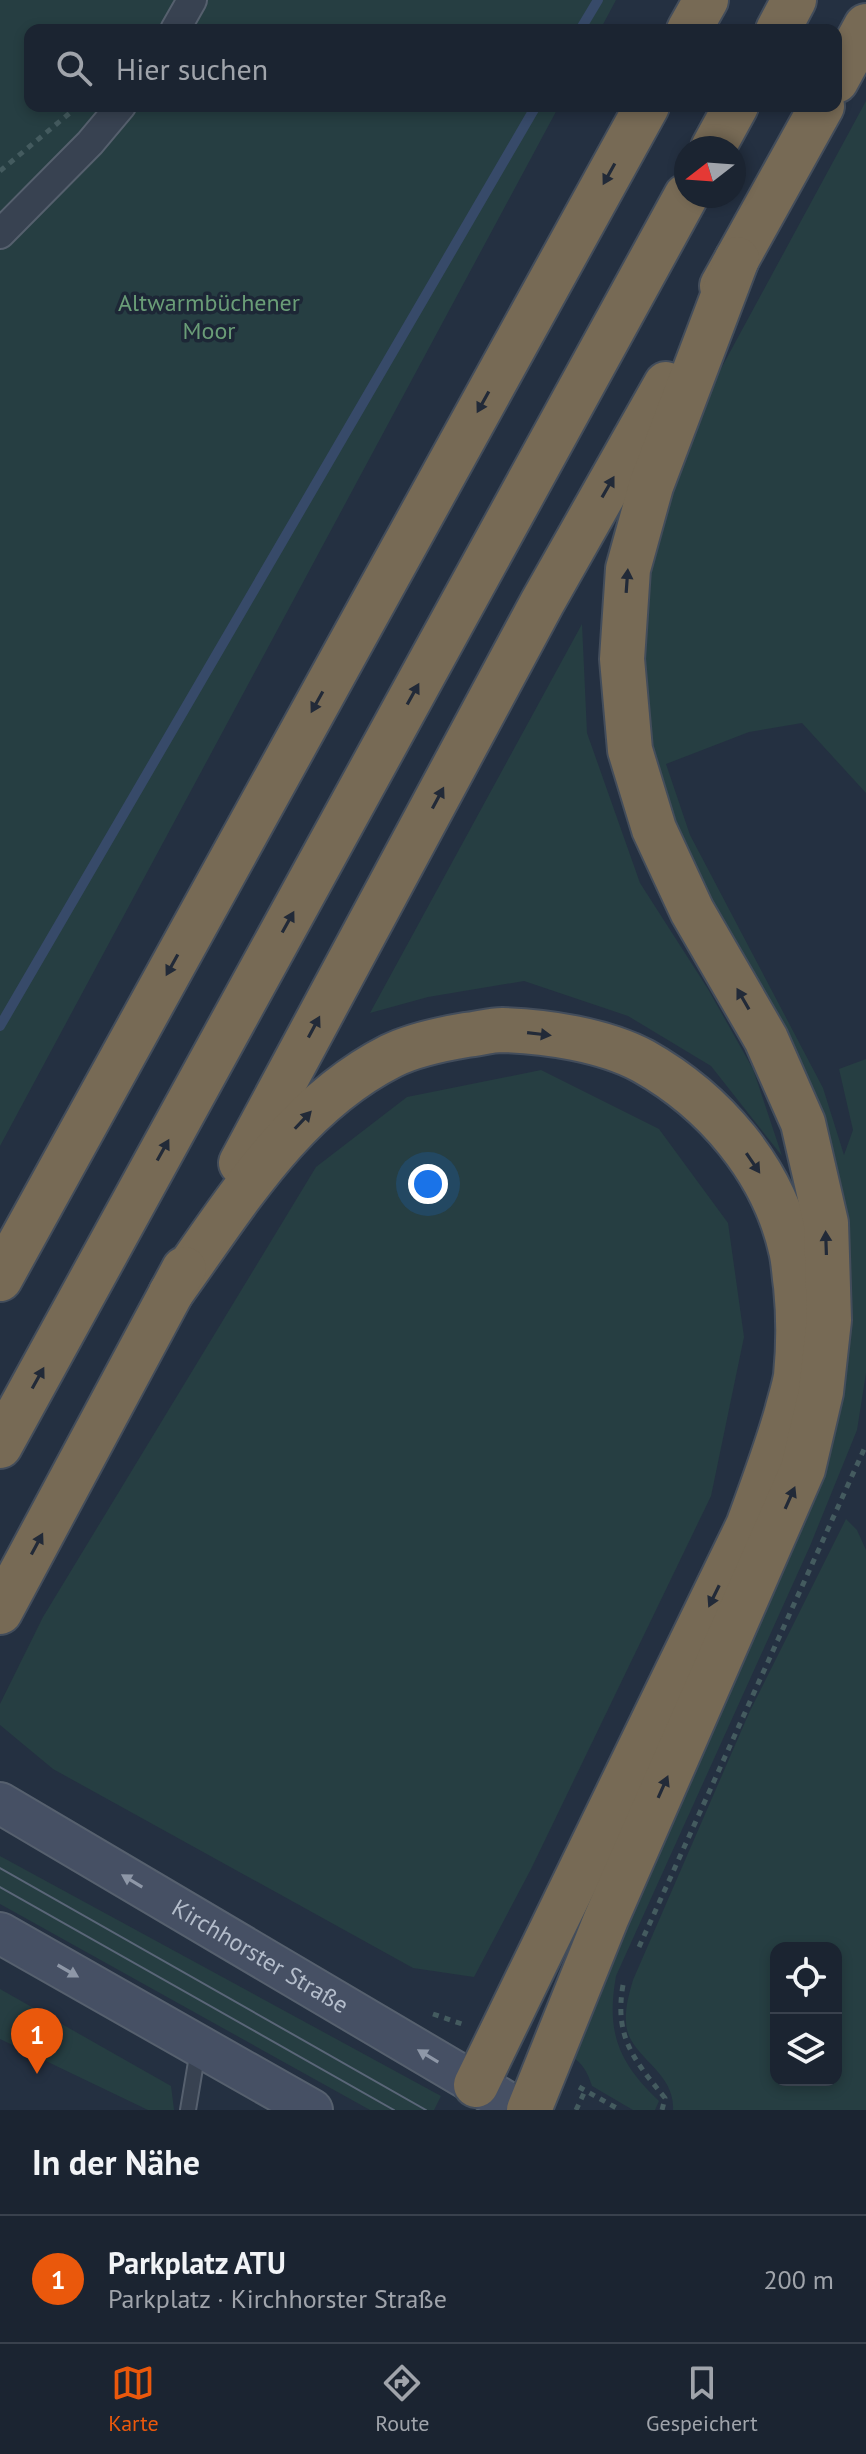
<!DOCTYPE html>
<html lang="de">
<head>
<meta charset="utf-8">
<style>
	:root { --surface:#1b2431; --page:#28303d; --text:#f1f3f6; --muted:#a0a4ab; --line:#39414d; --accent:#ea580c }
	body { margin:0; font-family:"PT Sans",sans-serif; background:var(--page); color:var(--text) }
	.controls { position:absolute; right:24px; bottom:24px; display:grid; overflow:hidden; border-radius:16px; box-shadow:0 4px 12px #0003 }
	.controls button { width:72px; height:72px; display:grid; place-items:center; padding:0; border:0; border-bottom:2px solid var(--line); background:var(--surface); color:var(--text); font:40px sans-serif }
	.compass { position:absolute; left:674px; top:136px; width:72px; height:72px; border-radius:50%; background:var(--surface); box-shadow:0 4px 12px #0003; rotate:253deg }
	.you { position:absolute; left:428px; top:1184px; width:28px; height:28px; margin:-20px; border:6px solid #fff; border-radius:50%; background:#1a73e8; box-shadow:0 0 0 12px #1a73e833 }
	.badge { display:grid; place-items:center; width:52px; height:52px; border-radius:50%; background:var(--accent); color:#fff; font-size:26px; font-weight:700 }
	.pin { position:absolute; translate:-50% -66px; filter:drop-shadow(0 2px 4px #0008) }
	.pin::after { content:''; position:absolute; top:42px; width:28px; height:24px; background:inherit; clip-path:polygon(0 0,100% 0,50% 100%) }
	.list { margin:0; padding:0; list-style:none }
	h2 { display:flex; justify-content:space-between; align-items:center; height:104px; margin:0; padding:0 32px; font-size:34px }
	h2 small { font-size:26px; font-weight:400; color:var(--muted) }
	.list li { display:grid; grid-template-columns:52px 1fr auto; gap:24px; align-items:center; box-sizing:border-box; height:128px; padding:0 32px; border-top:2px solid var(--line) }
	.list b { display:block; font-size:30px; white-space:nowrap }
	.list p { margin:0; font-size:26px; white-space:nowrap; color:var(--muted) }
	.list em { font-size:26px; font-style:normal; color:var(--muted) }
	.icon { flex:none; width:44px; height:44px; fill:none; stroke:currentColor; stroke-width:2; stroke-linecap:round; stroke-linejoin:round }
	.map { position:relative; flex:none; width:866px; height:2110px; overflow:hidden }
	.search { position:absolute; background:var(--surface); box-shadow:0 4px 12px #0003; left:24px; right:24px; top:24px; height:88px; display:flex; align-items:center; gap:20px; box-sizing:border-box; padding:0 28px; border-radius:16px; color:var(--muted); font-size:30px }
	.sheet { height:232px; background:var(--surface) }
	nav { display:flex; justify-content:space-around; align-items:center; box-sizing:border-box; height:112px; border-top:2px solid var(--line); background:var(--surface); font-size:22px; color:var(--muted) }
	nav a { display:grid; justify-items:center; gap:4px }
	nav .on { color:var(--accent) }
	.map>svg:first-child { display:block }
	.green { fill:#263e42; fill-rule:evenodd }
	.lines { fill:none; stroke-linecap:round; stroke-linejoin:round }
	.stream { stroke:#374a69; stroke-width:10 }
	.service-casing { stroke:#56606e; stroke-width:18 }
	.minor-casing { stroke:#56606e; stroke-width:32 }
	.secondary-casing { stroke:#56606e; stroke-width:44 }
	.motorway-casing { stroke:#434d5b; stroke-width:48 }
	.path { stroke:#445b5f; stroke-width:5; stroke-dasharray:6 6; stroke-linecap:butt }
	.service { stroke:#384251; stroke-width:14 }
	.minor { stroke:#384251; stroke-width:28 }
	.secondary { stroke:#465064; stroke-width:40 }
	.motorway { stroke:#776a55; stroke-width:44 }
	.tram { stroke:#5a6678; stroke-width:2 }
	.oneway { fill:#222a38 }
	.oneway2 { fill:#8e97a7 }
	.labels { text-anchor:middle; stroke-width:7; stroke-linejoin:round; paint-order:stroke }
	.park-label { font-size:24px; fill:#6a9d77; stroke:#1d2736 }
	.street-label { font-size:24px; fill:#b4bdcb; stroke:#1d2736 }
</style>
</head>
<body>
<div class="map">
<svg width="866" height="2110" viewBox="0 0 866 2110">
	<rect width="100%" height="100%" fill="#243041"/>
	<g class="green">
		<polygon points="0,0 616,0 600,30 30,30 30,106 559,106 0,1146"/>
		<path d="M866,101V793L802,723L749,732L666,764L690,835L823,1088L844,1155L853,1130L839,1069L866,1059V1373L857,1430L810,1546L616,1976C606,2032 618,2062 659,2101L655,2110H633L592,2086C587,2071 583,2064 570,2055L844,1262L648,774L634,592L704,400Z"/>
		<polygon points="582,624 587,733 640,883 708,989 753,1069 782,1156 711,1066 628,1016 524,981 428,997 370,1013"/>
		<polygon points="541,1070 659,1129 728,1223 744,1337 711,1496 531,1869 474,1977 413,1968 53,1769 0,1725 0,1704 43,1617 316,1167 407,1097"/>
		<path d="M846,1519L857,1530L866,1550V2110H673C675,2076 641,2062 629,2036C622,2019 628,1997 633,1980L749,1713ZM776,1948H836V2080H776Z"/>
		<polygon points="0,1856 441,2096 434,2110 370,2110 0,1904"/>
		<polygon points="0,1989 171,2086 174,2110 148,2110 0,2039"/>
	</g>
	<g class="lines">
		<g class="stream">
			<polyline points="580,30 598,0"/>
			<polyline points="0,1026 536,106"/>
		</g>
		<defs>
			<polyline id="service" points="188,2110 198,2050"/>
			<g id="minor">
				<polyline points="175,30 192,0"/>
				<polyline points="0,234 90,143 121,106"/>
			</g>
			<g id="secondary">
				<path id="s1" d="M0,1803L520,2110"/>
				<polyline points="0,1933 312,2110"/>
			</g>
			<g id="motorway">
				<polyline points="689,30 706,0"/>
				<polyline points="778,30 794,0"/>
				<polyline points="836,81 866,26"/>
				<polyline points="713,148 736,106"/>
				<polyline points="722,286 822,106"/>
				<polyline points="241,1163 542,603 666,384"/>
				<polyline points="0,1279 647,106"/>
				<path d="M171,1293C234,1206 292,1106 391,1056C413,1045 442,1039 466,1035C478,1034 490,1030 502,1030C545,1031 604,1040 643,1061C714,1101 773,1169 791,1250C794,1262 794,1274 796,1286C799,1316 799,1346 796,1376C794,1388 790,1400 787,1412C776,1451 762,1488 748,1526L476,2085"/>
				<polyline points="0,1446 686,196"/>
				<polyline points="0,1612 184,1269"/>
				<polyline points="529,2110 606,1919 803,1469 821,1392 829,1320 826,1223 803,1123 766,1039 692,911 654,829 630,750 622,659 628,569 651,486 737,259"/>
			</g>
		</defs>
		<use href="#service" class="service-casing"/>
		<use href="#minor" class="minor-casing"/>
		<use href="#secondary" class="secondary-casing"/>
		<use href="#motorway" class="motorway-casing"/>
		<g class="path">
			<polyline points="0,171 77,107"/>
			<polyline points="639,1947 866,1445"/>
			<path d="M623,1985C614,2037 634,2060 665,2098L662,2110"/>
			<polyline points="433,2014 465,2025"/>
			<polyline points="579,2087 620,2110"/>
			<polyline points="576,2110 585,2091"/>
		</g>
		<use href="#service" class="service"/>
		<use href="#minor" class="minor"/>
		<use href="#secondary" class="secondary"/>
		<use href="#motorway" class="motorway"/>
		<g class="tram">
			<polyline points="0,1868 426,2110"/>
			<polyline points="0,1887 394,2110"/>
		</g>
	</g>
	<defs><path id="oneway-solid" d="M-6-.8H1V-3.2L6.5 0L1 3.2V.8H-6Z" transform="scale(2)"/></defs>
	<g class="oneway">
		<use href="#oneway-solid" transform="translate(609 174) rotate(119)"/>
		<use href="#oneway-solid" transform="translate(483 402) rotate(119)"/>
		<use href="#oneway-solid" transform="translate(608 487) rotate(-60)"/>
		<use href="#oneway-solid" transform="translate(627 581) rotate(-86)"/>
		<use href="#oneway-solid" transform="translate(413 694) rotate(-61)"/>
		<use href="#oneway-solid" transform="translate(317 702) rotate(119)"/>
		<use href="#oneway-solid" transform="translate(438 798) rotate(-62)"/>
		<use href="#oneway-solid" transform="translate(288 922) rotate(-61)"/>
		<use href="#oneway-solid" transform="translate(172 965) rotate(119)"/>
		<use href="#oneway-solid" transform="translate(743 999) rotate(-120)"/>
		<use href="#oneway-solid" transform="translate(314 1027) rotate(-62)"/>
		<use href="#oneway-solid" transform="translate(539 1034) rotate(7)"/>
		<use href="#oneway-solid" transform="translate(303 1120) rotate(-47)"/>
		<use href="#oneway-solid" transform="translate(163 1150) rotate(-61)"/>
		<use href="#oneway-solid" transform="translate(753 1163) rotate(56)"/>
		<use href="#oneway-solid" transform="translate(826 1243) rotate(-92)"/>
		<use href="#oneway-solid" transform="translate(38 1378) rotate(-61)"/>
		<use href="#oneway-solid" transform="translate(790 1498) rotate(-66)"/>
		<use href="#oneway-solid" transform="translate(37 1544) rotate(-62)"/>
		<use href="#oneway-solid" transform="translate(714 1596) rotate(116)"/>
		<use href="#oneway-solid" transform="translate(663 1787) rotate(-66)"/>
	</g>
	<g class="oneway2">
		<use href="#oneway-solid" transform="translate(132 1881) rotate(-149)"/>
		<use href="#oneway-solid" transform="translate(68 1971) rotate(30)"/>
		<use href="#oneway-solid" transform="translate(428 2056) rotate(-149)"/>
	</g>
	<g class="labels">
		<g class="park-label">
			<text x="209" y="311">Altwarmbüchener<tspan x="209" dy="28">Moor</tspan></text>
		</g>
		<g class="street-label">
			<text dy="8" stroke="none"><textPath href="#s1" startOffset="302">Kirchhorster Straße</textPath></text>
		</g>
	</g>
</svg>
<div class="controls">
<button><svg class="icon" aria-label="locate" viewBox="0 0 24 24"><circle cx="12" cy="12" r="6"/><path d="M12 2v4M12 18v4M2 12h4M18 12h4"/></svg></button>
<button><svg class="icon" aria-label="layers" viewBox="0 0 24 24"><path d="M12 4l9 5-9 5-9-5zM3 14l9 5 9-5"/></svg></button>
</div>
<svg class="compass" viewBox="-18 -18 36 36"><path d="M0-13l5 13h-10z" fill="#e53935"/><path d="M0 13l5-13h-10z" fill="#a0a4ab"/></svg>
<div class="you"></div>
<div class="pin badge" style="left:37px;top:2074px">1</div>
<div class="search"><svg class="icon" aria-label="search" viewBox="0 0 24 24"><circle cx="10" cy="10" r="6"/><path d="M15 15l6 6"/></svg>Hier suchen</div>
</div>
<section class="sheet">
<h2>In der Nähe<small></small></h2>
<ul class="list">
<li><span class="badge">1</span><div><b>Parkplatz ATU</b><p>Parkplatz · Kirchhorster Straße</p></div><em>200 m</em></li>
</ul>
</section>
<nav>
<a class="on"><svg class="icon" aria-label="map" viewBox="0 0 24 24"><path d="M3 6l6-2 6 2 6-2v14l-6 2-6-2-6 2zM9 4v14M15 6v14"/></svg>Karte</a>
<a><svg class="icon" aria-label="directions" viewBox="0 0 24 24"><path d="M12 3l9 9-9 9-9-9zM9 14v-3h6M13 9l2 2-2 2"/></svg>Route</a>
<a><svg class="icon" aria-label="saved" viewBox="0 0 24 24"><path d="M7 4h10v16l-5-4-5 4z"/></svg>Gespeichert</a>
</nav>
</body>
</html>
